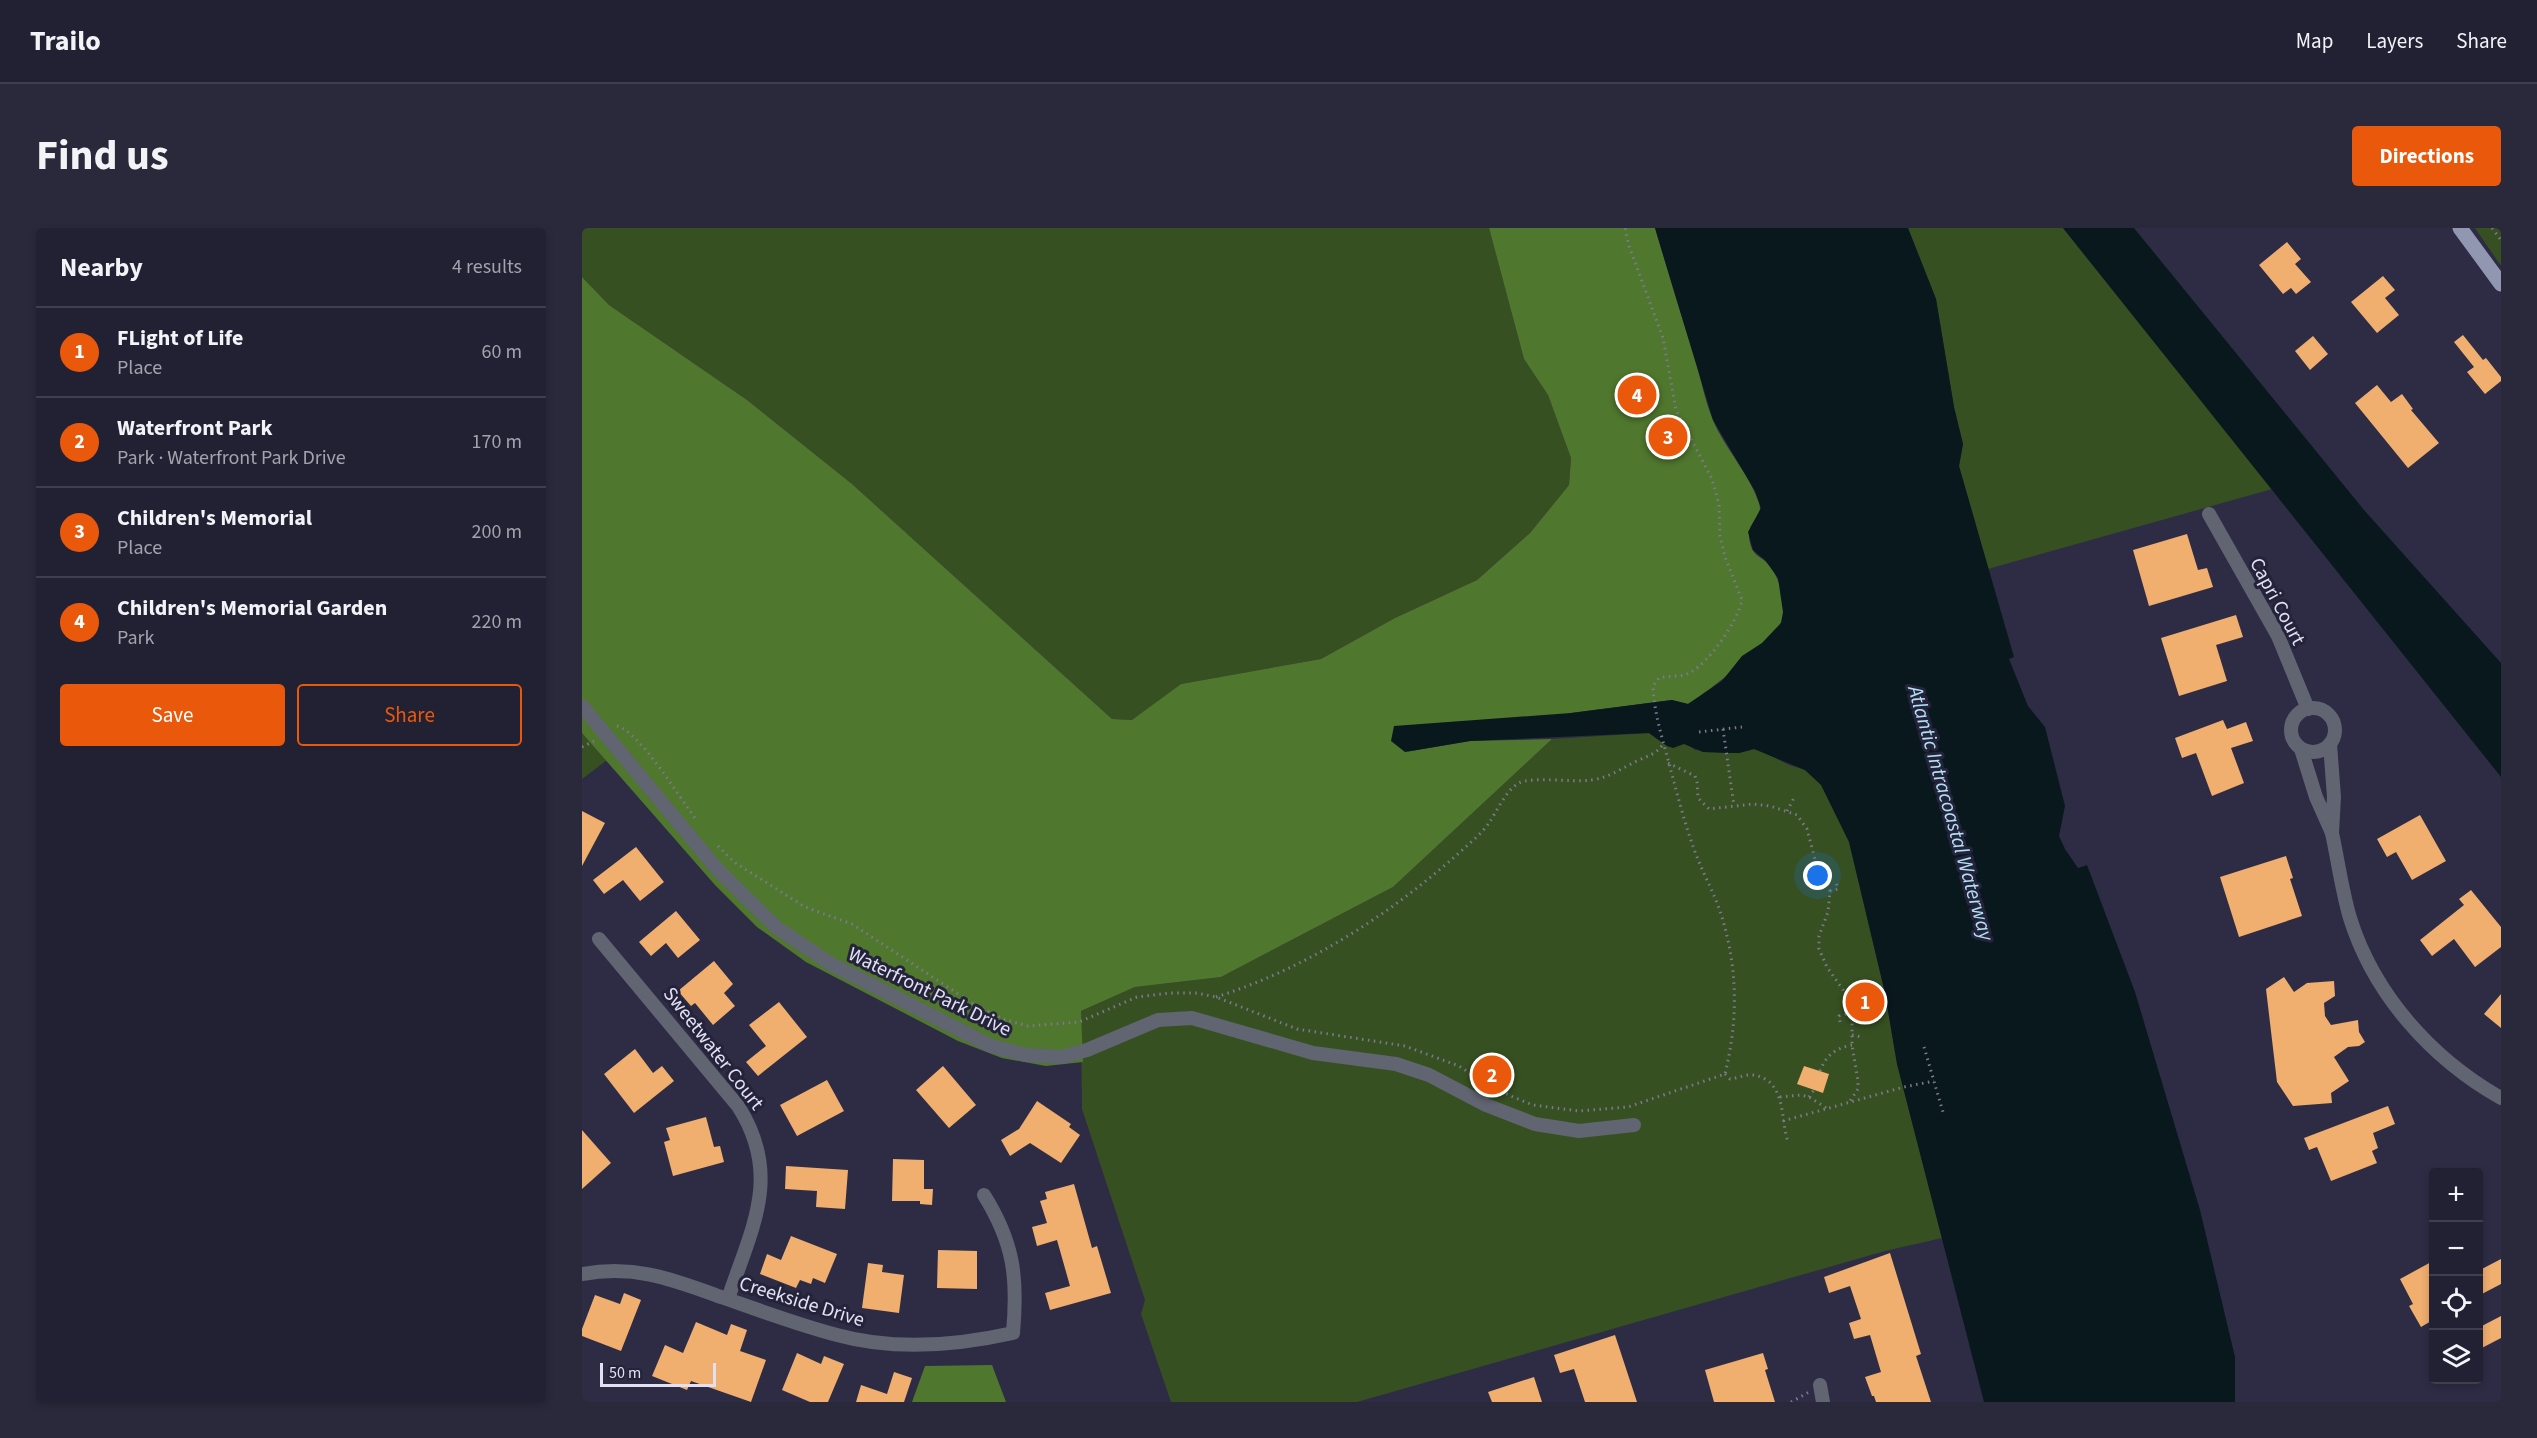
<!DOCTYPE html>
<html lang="en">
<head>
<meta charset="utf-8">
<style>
	:root { --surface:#222134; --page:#2a293c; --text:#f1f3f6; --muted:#a2a3ac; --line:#3f3e4f; --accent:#ea580c }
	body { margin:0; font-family:"Source Sans 3",sans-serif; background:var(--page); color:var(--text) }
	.controls { position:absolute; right:18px; bottom:18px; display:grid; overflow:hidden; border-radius:6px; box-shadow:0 3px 9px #0003 }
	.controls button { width:54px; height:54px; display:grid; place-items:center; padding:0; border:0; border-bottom:2px solid var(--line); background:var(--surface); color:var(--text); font:30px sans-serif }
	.scale { position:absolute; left:18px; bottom:15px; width:116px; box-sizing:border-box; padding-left:6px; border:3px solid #e1e1f1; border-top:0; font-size:16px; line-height:21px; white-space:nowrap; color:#e1e1f1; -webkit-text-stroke:4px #24233b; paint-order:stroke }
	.you { position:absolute; left:1236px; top:648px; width:21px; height:21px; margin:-15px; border:4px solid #fff; border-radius:50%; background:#1a73e8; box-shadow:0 0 0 9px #1a73e833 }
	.badge { display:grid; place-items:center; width:39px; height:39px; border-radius:50%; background:var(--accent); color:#fff; font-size:20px; font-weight:700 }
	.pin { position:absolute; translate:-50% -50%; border:3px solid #fff; box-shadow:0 2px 6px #0006 }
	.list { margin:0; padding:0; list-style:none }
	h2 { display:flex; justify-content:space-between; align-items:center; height:78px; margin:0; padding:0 24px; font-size:26px }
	h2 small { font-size:20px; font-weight:400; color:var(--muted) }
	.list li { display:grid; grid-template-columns:39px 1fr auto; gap:18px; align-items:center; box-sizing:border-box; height:90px; padding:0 24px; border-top:2px solid var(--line) }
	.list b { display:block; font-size:22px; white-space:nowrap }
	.list p { margin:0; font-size:20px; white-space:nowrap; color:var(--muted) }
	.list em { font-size:20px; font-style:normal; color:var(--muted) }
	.actions { display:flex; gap:12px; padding:18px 24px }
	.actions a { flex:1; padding:14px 0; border:2px solid var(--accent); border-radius:6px; text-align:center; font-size:21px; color:var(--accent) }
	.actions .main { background:var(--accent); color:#fff }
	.icon { flex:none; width:33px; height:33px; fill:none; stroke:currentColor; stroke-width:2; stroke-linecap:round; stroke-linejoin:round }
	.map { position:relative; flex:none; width:1919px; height:1174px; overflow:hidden; border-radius:6px }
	header { display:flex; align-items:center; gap:36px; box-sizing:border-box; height:84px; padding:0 30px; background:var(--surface); border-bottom:2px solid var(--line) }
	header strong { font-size:28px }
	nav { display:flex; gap:33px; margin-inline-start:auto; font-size:21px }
	.intro { display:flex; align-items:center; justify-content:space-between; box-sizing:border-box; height:144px; padding:0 36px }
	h1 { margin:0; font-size:42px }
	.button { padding:15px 27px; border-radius:6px; background:var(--accent); color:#fff; font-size:21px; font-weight:700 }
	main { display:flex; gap:36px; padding:0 36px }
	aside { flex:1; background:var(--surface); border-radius:6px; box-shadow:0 3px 9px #0003 }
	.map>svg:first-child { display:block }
	.green { fill:#375022 }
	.forest { fill:#50772e }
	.water { fill:#09181d }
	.building { fill:#f0ae6f }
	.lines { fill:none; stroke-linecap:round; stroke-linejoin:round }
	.path { stroke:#7b7a8f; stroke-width:3; stroke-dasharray:1.5 4.5; stroke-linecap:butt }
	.street { stroke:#616471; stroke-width:14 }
	.primary { stroke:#9197b1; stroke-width:15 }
	.labels { text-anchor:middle; stroke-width:6; stroke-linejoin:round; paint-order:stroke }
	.street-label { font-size:20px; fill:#e1e1f1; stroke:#24233b }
	.water-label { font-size:21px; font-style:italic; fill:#b1e2f4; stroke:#24233b }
</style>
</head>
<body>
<header>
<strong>Trailo</strong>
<nav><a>Map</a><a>Layers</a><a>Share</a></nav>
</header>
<div class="intro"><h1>Find us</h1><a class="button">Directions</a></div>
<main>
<aside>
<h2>Nearby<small>4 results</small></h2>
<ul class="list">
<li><span class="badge">1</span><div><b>FLight of Life</b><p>Place</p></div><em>60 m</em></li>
<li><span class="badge">2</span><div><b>Waterfront Park</b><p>Park · Waterfront Park Drive</p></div><em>170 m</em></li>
<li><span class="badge">3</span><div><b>Children's Memorial</b><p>Place</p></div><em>200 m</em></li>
<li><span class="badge">4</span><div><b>Children's Memorial Garden</b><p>Park</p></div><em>220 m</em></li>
</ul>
<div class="actions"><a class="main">Save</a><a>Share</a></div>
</aside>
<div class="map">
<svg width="1919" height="1174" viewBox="0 0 1919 1174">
	<rect width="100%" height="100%" fill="#2e2c45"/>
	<g class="green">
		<polygon points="0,0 907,0 942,131 966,167 989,230 987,257 948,305 895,352 813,390 739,431 599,456 551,492 530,491 270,256 165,172 27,77 0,49"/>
		<polygon points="1326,0 1481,0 1690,261 1406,341 1377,238 1381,216 1372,179 1354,71"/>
		<polygon points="1893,0 1919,0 1919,37 1917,35"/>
		<polygon points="0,505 25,532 0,551"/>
		<polygon points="1067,505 1078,513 1105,516 1113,522 1157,525 1172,521 1179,523 1207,537 1223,542 1239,556 1267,613 1303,765 1315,836 1360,1010 1303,1023 775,1174 589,1174 559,1086 563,1072 500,881 499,783 553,759 639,749 811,659 970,511"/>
	</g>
	<g class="forest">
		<path d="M907,0H1073C1086,44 1099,87 1113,131C1119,151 1123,173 1131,192C1143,221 1167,245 1177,275C1183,293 1159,292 1170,321C1173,327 1178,329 1183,333C1197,345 1205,374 1200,392C1195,410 1124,466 1106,476L1090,472L989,485L823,524L888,513L970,511L811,659L639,749L553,759L499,783L501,834L464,838L420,830L376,813L224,734L175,699L133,657L0,505V49L27,77L165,172L270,256L530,491L550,492L599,456L739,431L813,390L895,352L948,305L987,257L989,230L966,167L942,131Z"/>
		<polygon points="410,1137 424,1174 330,1174 343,1138"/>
	</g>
	<g class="water">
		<polygon points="1073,0 1326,0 1354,71 1372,179 1381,216 1377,238 1432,429 1427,431 1446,478 1463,499 1483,578 1477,608 1483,621 1496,640 1505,637 1553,764 1618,982 1653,1129 1653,1174 1402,1174 1315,836 1303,765 1267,614 1239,557 1223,542 1172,521 1157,525 1144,525 1121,524 1102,516 1091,520 1085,518 1067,505 888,513 823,524 809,513 812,498 989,485 1090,472 1106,476 1140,453 1160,428 1180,415 1199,395 1201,384 1196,350 1183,332 1171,322 1166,304 1179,280 1173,263 1131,192"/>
		<polygon points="1481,0 1552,0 1782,282 1919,435 1919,549"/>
	</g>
	<g class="building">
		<polygon points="1705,14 1719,31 1713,36 1729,54 1714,66 1709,60 1701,66 1677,37"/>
		<polygon points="1801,48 1813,62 1803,70 1817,87 1795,105 1769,74"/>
		<polygon points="1881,107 1901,132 1904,130 1919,149 1919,153 1903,166 1885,144 1892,139 1872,114"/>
		<polygon points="1731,108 1746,126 1728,142 1713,123"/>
		<polygon points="1795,157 1809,174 1820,166 1831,181 1829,182 1857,215 1826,240 1773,175"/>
		<polygon points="1605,306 1616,342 1625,340 1631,359 1567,378 1551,322"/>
		<polygon points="1654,387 1661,409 1634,417 1645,453 1597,468 1579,410"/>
		<polygon points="1641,492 1645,501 1664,494 1671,513 1649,520 1662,555 1630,568 1614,525 1600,530 1593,510"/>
		<polygon points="0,583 23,595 0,638"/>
		<polygon points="1838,587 1864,633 1830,652 1814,624 1805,629 1795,611"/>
		<polygon points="54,619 82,654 58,673 41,652 22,666 11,652"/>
		<polygon points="1704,628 1711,650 1708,651 1720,688 1657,709 1638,649"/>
		<polygon points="1889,662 1919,699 1919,719 1893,739 1872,711 1850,728 1838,712 1882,677 1877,671"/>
		<polygon points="94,683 118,712 96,730 84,715 69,728 57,714"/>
		<polygon points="132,733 151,756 142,765 153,778 131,797 113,775 109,778 96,763"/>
		<polygon points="1702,749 1712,764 1725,755 1752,753 1753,768 1742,775 1743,788 1749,797 1776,792 1777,804 1783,814 1777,818 1766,819 1752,829 1767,853 1749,865 1750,875 1711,878 1695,854 1684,761"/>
		<polygon points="1919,766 1919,800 1902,786"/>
		<polygon points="197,774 225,809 176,848 164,834 184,818 167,797"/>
		<polygon points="53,821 71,845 80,838 92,853 52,885 22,846"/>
		<polygon points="361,838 394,877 367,900 334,862"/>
		<polygon points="1222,838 1247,846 1241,865 1215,856"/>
		<polygon points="245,852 262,883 215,908 198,877"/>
		<polygon points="455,873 489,896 487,899 498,907 479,935 448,915 428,928 419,912 437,901"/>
		<polygon points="1806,878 1813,896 1791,905 1796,920 1790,923 1795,935 1749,953 1735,919 1727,922 1722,910"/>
		<polygon points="124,889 132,919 138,918 142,934 91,948 82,914 88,912 84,900"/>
		<polygon points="0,902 29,935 0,961"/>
		<polygon points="311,931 342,932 342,961 351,961 350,977 338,976 338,973 310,973"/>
		<polygon points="204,938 266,942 263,981 234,979 235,963 203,961"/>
		<polygon points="492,956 510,1020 515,1018 529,1065 468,1082 463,1065 488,1058 475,1012 455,1018 450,999 465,995 458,973 465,971 463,964"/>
		<polygon points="209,1008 255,1026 243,1055 231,1050 229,1056 218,1052 214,1060 178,1046 185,1026 199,1032"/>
		<polygon points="356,1022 395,1023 395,1061 355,1060"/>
		<polygon points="1308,1025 1339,1126 1334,1128 1349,1174 1294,1174 1292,1168 1290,1168 1283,1149 1299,1144 1288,1107 1272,1111 1267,1095 1279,1091 1268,1058 1247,1065 1242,1049"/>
		<polygon points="1919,1031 1919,1056 1896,1068 1896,1043"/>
		<polygon points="1851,1033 1851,1092 1839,1099 1827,1078 1831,1076 1818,1051"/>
		<polygon points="286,1035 301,1037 300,1044 322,1047 317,1085 280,1080"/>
		<polygon points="42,1065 59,1072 39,1123 0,1108 0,1101 13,1067 38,1076"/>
		<polygon points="1919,1088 1919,1110 1896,1122 1896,1100"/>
		<polygon points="114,1094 145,1107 149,1096 165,1102 158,1123 184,1132 169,1174 109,1153 105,1162 70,1148 83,1117 101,1125"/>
		<polygon points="1033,1107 1055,1174 1003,1174 992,1141 978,1145 972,1127"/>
		<polygon points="215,1125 239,1136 242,1128 262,1136 246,1174 228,1174 200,1162"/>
		<polygon points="1181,1125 1186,1141 1183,1142 1193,1174 1132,1174 1123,1142"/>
		<polygon points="312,1144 330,1150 322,1174 274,1174 279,1157 305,1166"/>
		<polygon points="952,1149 960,1174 910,1174 906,1164"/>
	</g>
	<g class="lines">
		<g class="path">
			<polyline points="1910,0 1919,12"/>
			<path d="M35,498C58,504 97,569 113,590"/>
			<polyline points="1141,501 1152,578"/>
			<polyline points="1117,504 1160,499"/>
			<polyline points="0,519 12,513"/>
			<polyline points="1086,535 1113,548 1115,554 1116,570 1127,581 1171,576 1188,578 1215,587 1225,601 1234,635 1248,663 1246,684 1237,708 1237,721 1245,739 1261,762 1270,791 1270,817 1276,853 1276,861 1266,876"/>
			<polyline points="1205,583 1213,568"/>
			<path d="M136,618L152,634L223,679L270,696L390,775L421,791L446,798L497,794L555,769L588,765H615L634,769L715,801L823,818L877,838L901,854L931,869L951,877L997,883L1046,879L1143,846C1156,792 1156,743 1140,689C1133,666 1120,644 1112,621C1103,596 1096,569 1089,543C1082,515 1072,487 1071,458L1077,450C1088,447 1100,450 1109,444C1127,434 1156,393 1160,372L1143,329L1138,308L1137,276L1130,251L1094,182L1081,110L1047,18L1043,0"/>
			<polyline points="1248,663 1256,661 1254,654"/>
			<path d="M634,769C729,739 815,682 888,615C895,609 902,602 907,595C915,583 924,562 937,555C951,548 991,555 1009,552C1027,550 1040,540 1055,533C1065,528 1075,526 1081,516"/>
			<polyline points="1258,794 1257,788 1268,785"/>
			<polyline points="1270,807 1279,809"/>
			<polyline points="1342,819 1361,884"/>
			<path d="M1238,843C1244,827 1254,820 1270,817"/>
			<path d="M1143,846L1148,851C1156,850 1164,846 1171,847C1205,852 1198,891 1206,914"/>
			<polyline points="1198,869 1219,867 1227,869 1246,881"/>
			<polyline points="1227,869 1232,862"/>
			<polyline points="1201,893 1322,859 1352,853"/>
			<polyline points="1209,1174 1227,1164"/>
		</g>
		<g class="street">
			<polyline points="1627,286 1696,408 1726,481"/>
			<polyline points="0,478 135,641 195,700 249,736 409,818 444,827 480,829 505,822 576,792 610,790 731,825 814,836 847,847 904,877 953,896 997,903 1052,897"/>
			<circle cx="1731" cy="502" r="22"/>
			<polyline points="1719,521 1734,569 1750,605 1752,569 1748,516"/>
			<path d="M1750,605C1756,633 1760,663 1768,690C1792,767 1850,831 1919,870"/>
			<path d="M17,711L156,878C201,948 169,1001 146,1071"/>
			<path d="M0,1046C54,1036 92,1052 142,1070C179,1083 217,1097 255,1107C313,1123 373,1118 431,1105C436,1050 432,1015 402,967"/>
			<polyline points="1238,1157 1241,1174"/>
		</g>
		<polyline class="primary" points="1878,0 1919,56"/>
	</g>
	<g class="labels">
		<g class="street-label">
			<text transform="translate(1696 373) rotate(62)" y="7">Capri Court</text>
			<text transform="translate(348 763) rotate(26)" y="7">Waterfront Park Drive</text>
			<text transform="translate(132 820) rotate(52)" y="7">Sweetwater Court</text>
			<text transform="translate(220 1073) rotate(17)" y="7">Creekside Drive</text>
		</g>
		<g class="water-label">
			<text transform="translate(1369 585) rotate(74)" y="7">Atlantic Intracoastal Waterway</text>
		</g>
	</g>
</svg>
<div class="controls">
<button>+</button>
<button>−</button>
<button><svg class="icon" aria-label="locate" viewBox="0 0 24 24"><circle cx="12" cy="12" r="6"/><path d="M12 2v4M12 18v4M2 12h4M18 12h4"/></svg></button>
<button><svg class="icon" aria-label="layers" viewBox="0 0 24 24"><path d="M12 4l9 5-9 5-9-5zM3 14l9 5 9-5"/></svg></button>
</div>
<div class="scale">50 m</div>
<div class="you"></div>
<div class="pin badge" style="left:1283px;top:774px">1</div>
<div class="pin badge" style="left:910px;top:847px">2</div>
<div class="pin badge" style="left:1086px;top:209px">3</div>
<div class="pin badge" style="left:1055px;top:167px">4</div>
</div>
</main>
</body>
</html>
